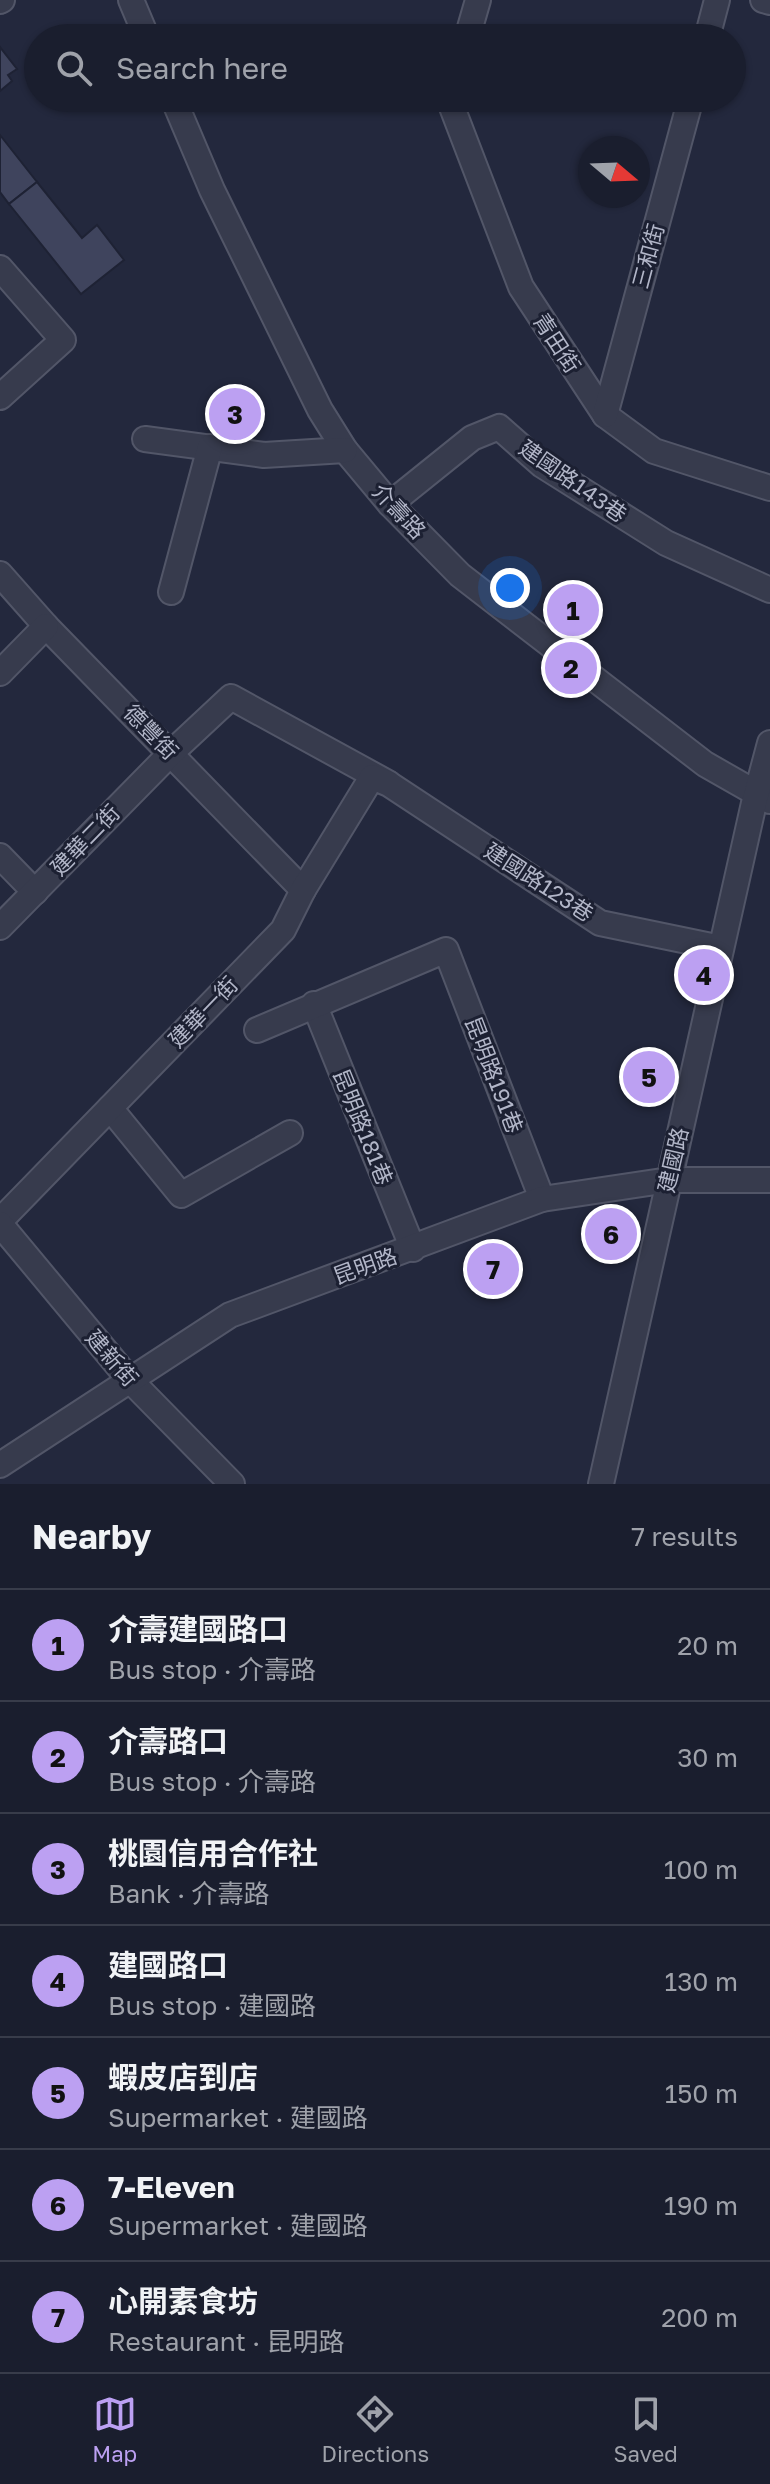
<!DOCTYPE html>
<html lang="en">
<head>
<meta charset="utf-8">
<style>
	:root { --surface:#1a1e2e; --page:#272b3a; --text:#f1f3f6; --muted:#9fa2aa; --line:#383c4a; --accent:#bca0f2 }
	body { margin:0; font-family:"Golos Text","Noto Sans TC",sans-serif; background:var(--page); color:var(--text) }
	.compass { position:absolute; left:578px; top:136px; width:72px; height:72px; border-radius:50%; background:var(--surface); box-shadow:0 2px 6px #0004; rotate:109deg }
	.you { position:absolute; left:510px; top:588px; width:28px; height:28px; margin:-20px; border:6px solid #fff; border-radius:50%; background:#1a73e8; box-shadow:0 0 0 12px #1a73e833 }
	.badge { display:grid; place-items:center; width:52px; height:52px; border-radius:50%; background:var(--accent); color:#111; font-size:26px; font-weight:700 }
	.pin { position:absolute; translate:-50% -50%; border:4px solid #fff; box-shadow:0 2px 8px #0006 }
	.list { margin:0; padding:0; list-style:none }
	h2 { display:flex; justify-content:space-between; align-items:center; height:104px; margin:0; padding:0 32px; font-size:34px }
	h2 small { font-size:26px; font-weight:400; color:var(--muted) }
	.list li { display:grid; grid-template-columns:52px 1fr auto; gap:24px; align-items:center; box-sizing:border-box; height:112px; padding:0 32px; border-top:2px solid var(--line) }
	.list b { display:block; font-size:30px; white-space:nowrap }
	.list p { margin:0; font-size:26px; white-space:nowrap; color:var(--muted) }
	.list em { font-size:26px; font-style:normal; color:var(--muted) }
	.icon { flex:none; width:44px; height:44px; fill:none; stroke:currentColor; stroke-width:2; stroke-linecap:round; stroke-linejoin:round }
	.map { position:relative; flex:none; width:770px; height:1484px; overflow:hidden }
	.search { position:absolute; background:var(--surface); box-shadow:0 2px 6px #0004; left:24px; right:24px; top:24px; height:88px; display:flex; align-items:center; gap:20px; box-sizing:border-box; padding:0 28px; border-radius:44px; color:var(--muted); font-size:30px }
	.sheet { height:888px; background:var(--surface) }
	nav { display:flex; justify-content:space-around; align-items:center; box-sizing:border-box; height:112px; border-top:2px solid var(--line); background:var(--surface); font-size:22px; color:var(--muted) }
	nav a { display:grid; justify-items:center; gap:4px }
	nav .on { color:var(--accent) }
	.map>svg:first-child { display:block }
	.building { fill:#3f445d; stroke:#1e2234; stroke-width:2 }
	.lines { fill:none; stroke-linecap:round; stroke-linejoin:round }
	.minor-casing { stroke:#525668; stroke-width:28 }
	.minor { stroke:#373b4d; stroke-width:24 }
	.labels { text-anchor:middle; stroke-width:6; stroke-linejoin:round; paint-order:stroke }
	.street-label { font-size:22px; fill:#b2b6c8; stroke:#1c2032 }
</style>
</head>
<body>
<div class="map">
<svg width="770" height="1484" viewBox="0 0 770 1484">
	<rect width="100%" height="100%" fill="#23283d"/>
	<g class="building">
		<polygon points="0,47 17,69 8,75 12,81 0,91"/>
		<polygon points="0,135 37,182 9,204 0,192"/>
		<polygon points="37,182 82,238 97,225 124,260 81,294 9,204"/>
	</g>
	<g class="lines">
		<defs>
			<g id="minor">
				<polyline points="131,0 147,38"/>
				<polyline points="763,0 770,2"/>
				<polyline points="0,1 2,0"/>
				<polyline points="467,38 478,0"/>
				<polyline points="707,38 717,0"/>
				<polyline points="173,98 212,190 320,410 345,450 390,504 460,575 705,764 770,801"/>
				<polyline points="451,98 450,102 521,287 605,415 654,451 770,488"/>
				<polyline points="0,268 63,340 0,397"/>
				<polyline points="605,415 691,98"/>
				<polyline points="145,439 264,455 345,450"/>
				<polyline points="390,504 472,438 499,427 542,465 666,543 770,590"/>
				<polyline points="0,574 46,626 303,890"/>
				<polyline points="171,592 210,447"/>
				<polyline points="0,673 46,626"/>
				<polyline points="0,856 35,892"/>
				<polyline points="0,927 171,753 231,697 388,783"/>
				<polyline points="314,1004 413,1249"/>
				<polyline points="257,1030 446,950 542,1199"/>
				<polyline points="110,1108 181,1195 290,1133"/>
				<polyline points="0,1221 283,930 303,890 372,777 389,784 600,923 721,948"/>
				<polyline points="0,1224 129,1379 232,1484"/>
				<polyline points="0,1465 230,1315 542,1199 669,1180 770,1180"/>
				<polyline points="601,1484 754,803 770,743"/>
			</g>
		</defs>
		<use href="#minor" class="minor-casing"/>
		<use href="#minor" class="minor"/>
	</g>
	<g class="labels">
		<g class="street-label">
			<text transform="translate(648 256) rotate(-75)" y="8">三和街</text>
			<text transform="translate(557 343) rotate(57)" y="8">青田街</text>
			<text transform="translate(573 481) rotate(35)" y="8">建國路143巷</text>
			<text transform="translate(399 511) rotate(47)" y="8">介壽路</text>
			<text transform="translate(151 732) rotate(46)" y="8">德豐街</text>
			<text transform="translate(85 840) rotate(-46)" y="8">建華二街</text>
			<text transform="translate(539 882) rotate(33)" y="8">建國路123巷</text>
			<text transform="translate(203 1012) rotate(-46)" y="8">建華一街</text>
			<text transform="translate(494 1075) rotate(69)" y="8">昆明路191巷</text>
			<text transform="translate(363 1127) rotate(68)" y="8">昆明路181巷</text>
			<text transform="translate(673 1160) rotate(-77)" y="8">建國路</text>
			<text transform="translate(365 1266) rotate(-20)" y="8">昆明路</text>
			<text transform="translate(112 1358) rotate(49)" y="8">建新街</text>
		</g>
	</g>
</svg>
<svg class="compass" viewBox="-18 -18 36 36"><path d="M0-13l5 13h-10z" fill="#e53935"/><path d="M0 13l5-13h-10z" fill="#9fa2aa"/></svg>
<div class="you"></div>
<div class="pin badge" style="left:573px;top:610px">1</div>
<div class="pin badge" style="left:571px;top:668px">2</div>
<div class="pin badge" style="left:235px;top:414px">3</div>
<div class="pin badge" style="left:704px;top:975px">4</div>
<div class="pin badge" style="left:649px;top:1077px">5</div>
<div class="pin badge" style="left:611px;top:1234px">6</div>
<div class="pin badge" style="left:493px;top:1269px">7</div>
<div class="search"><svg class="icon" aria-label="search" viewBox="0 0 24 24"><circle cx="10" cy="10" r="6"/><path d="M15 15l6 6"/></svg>Search here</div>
</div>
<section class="sheet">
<h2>Nearby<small>7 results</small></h2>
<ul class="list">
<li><span class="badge">1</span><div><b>介壽建國路口</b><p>Bus stop · 介壽路</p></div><em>20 m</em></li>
<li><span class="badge">2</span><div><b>介壽路口</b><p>Bus stop · 介壽路</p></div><em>30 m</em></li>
<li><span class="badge">3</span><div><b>桃園信用合作社</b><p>Bank · 介壽路</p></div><em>100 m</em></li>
<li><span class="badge">4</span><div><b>建國路口</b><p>Bus stop · 建國路</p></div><em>130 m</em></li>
<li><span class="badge">5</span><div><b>蝦皮店到店</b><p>Supermarket · 建國路</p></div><em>150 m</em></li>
<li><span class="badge">6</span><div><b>7-Eleven</b><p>Supermarket · 建國路</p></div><em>190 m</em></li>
<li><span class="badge">7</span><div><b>心開素食坊</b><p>Restaurant · 昆明路</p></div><em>200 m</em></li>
</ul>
</section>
<nav>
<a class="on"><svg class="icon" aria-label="map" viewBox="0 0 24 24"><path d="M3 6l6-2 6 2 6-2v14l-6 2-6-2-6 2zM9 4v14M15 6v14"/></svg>Map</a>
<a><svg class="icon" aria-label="directions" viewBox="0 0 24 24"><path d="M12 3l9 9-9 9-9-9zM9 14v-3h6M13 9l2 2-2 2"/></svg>Directions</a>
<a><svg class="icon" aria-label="saved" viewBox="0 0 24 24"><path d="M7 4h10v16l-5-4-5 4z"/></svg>Saved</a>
</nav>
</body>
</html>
